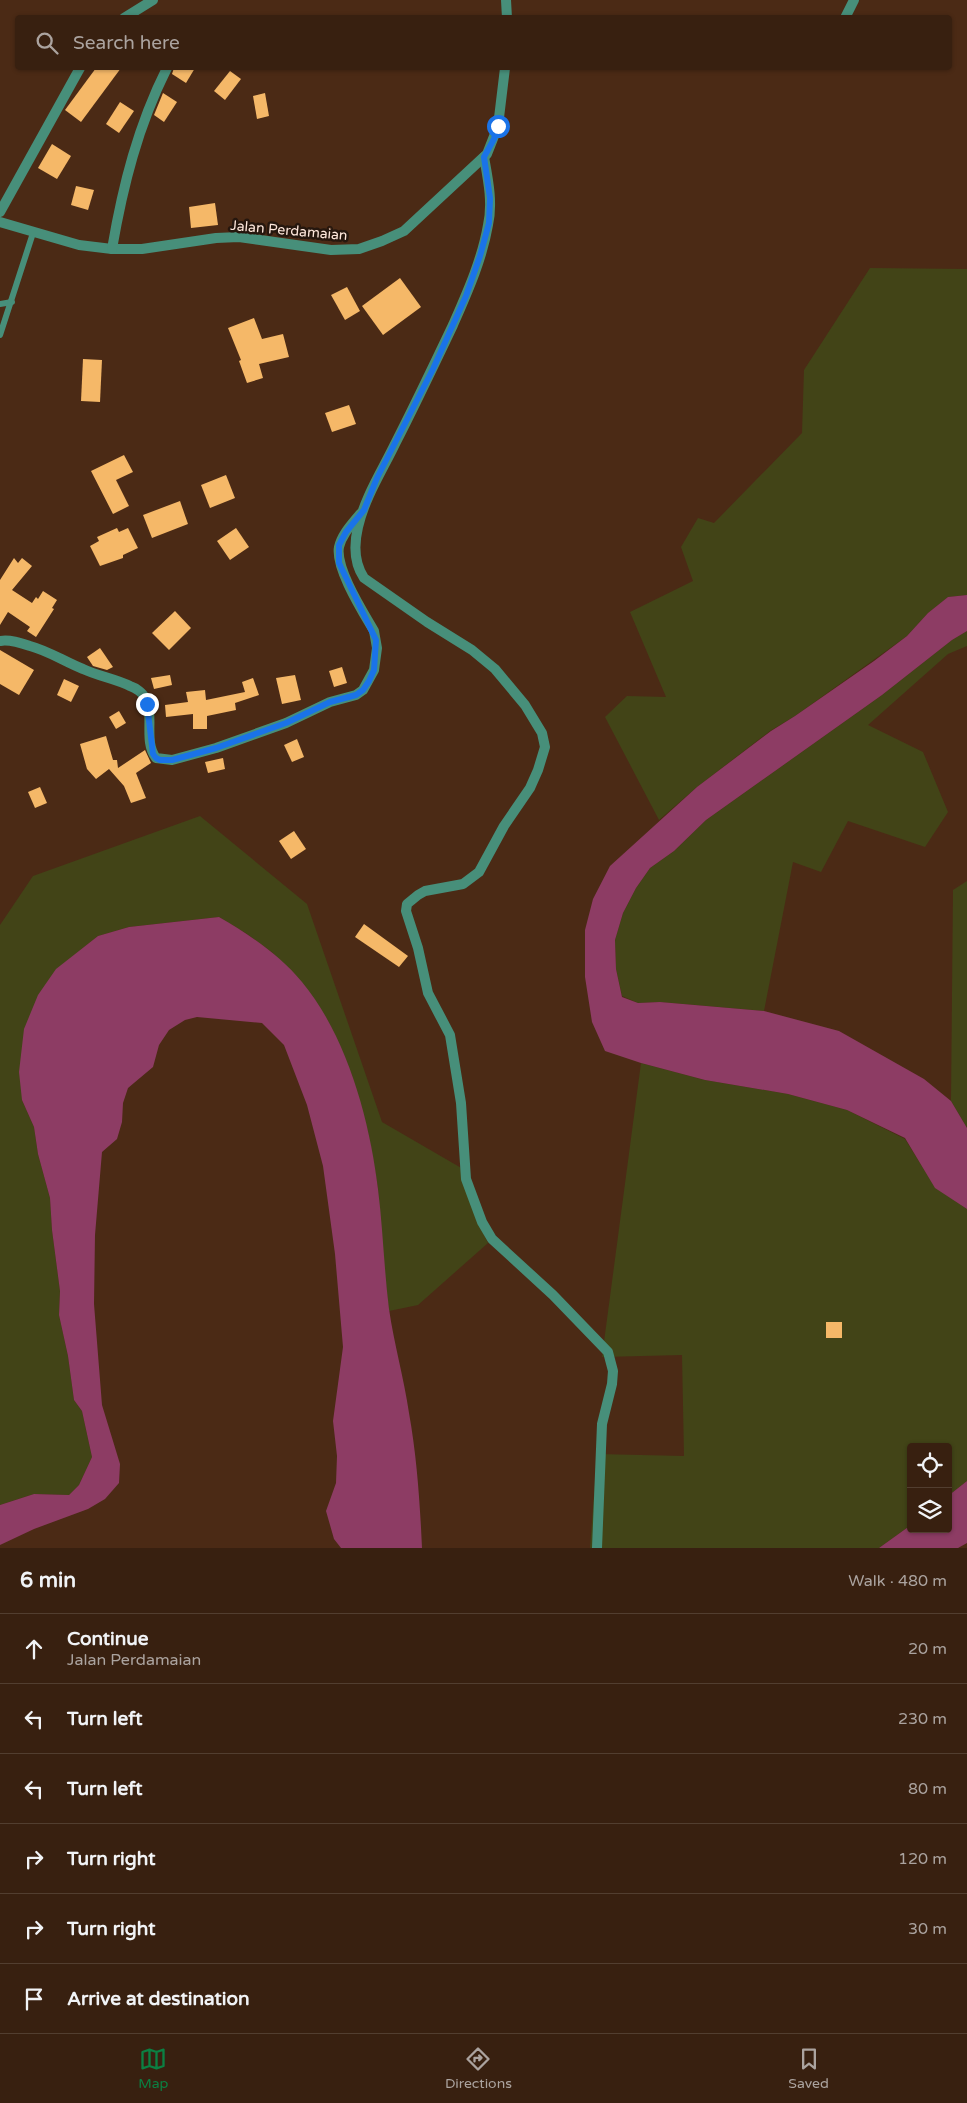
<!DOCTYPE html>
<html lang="en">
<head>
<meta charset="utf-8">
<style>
	:root { --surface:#382010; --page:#432d1e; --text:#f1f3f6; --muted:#aba39f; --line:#523e30; --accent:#0b8043 }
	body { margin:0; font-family:"Varela Round",sans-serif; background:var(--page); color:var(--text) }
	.controls { position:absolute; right:15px; bottom:15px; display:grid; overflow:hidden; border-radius:5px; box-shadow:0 1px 4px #0004 }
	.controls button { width:45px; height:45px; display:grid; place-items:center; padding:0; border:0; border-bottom:1px solid var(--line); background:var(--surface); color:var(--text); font:25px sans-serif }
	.stop { position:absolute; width:15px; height:15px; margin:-11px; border:4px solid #1a73e8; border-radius:50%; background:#fff }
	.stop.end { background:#1a73e8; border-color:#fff; box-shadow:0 1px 5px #0008 }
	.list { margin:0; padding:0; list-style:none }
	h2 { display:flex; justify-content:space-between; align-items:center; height:65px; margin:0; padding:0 20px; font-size:21px }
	h2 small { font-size:16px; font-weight:400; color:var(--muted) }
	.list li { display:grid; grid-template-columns:32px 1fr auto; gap:15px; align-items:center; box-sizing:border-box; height:70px; padding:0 20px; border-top:1px solid var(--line) }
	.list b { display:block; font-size:19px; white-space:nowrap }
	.list p { margin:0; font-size:16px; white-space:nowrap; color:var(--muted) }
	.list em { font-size:16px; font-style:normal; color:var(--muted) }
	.icon { flex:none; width:28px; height:28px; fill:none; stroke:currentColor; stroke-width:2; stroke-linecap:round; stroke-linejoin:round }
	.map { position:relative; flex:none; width:967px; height:1548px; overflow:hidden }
	.search { position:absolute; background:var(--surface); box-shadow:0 1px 4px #0004; left:15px; right:15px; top:15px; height:55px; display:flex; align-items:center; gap:12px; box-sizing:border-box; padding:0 18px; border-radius:5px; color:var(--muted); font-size:19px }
	.sheet { height:485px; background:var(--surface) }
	nav { display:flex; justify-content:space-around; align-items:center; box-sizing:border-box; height:70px; border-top:1px solid var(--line); background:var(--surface); font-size:14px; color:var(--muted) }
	nav a { display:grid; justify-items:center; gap:2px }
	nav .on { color:var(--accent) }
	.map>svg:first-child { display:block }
	.green { fill:#424417 }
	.water { fill:#8d3c64 }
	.building { fill:#f5b868 }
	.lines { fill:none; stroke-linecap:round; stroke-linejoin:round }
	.service { stroke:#478f7a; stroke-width:6 }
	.minor { stroke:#478f7a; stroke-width:10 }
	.route { stroke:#1a73e8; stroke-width:6 }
	.labels { text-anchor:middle; stroke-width:5; stroke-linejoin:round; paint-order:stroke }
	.street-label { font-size:14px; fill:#ffe8dc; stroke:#26170e }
</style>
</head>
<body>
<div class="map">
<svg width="967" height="1548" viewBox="0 0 967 1548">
	<rect width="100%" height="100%" fill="#4b2a15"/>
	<g class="green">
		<polygon points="870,268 967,269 967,595 948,597 928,613 907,636 795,716 770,731 697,787 659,820 605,717 627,696 666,697 630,612 693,581 681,547 698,518 714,523 802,433 804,370"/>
		<polygon points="967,631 967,646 948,654 868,725 923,752 948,812 925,847 848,821 821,872 793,862 764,1011 660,1002 638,1003 622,996 616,969 615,940 623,913 636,888 650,868 674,851 706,820 882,695 952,640"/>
		<polygon points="200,816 307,904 382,1122 463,1169 480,1227 488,1243 418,1305 389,1311 381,1241 378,1188 368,1132 352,1075 327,1019 273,953 247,934 219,917 129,927 98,936 57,969 22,1100 34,1127 38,1154 50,1198 52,1230 60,1291 59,1315 68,1356 74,1400 82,1411 92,1457 79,1485 69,1495 34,1494 0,1505 0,925 33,876"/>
		<polygon points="967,881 967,1128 951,1101 953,890"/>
		<polygon points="641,1063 705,1080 788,1094 847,1110 905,1139 935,1187 967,1209 967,1481 948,1496 948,1447 911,1447 911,1525 879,1548 590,1548 597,1454 684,1456 682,1355 602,1357"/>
	</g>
	<g class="water">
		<polygon points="967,595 967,631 952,640 882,695 706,820 674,851 650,868 636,888 623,913 615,940 616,969 622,997 638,1003 660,1002 764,1011 839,1031 924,1079 951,1101 967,1128 967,1209 935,1188 905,1138 847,1110 788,1094 705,1080 641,1063 605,1051 592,1022 585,977 585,930 593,899 610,866 697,787 771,731 795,716 874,661 907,636 928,613 948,597"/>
		<path d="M219,917C250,935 280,955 302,982C347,1036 370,1121 378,1189C383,1229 384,1269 389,1309C394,1344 404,1378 409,1413C417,1458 420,1503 422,1548H341L334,1539L326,1511L336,1483L337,1456L333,1421L343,1347L335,1254L323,1166L307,1105L284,1045L262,1023L197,1017L185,1020L169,1030L159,1045L153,1067L128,1088L123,1103L122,1122L117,1139L102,1152L95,1235L94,1304L102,1405L120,1464L119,1483L105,1499L88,1509L34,1529L0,1545V1505L34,1494L69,1495L79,1485L92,1457L82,1411L74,1400L68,1356L59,1315L60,1291L52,1230L50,1198L38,1154L34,1127L22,1100L19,1072L24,1029L38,995L56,969L98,936L129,927Z"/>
		<polygon points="967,1481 967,1543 958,1548 879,1548 911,1525 911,1529 948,1529 948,1496"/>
	</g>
	<g class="building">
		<polygon points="96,68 121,68 81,122 65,110"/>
		<polygon points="174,68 195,68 186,83 172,74"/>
		<polygon points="230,71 241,79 225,100 214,91"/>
		<polygon points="163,93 177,102 164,122 154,115"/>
		<polygon points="265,93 269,116 257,119 253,96"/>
		<polygon points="120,102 134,111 119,133 106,124"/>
		<polygon points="52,144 71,156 57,179 38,168"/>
		<polygon points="76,186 94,190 88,210 71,205"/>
		<polygon points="215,203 218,225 191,228 189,207"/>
		<polygon points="400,278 421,307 383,335 362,306"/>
		<polygon points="347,287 360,311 345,320 331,295"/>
		<polygon points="254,318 262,339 283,334 289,357 259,364 263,378 247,383 239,361 241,360 228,328"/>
		<polygon points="83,359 102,360 100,402 81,401"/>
		<polygon points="349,405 356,424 332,432 325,413"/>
		<polygon points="124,455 133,472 116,480 129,506 113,514 91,471"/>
		<polygon points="226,475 235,498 210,508 201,485"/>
		<polygon points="180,501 188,524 152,538 143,515"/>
		<polygon points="117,528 119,532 128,528 138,548 123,555 123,558 100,566 90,546 99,541 97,537"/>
		<polygon points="236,528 249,547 230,560 217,541"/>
		<polygon points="14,558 18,563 22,558 32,566 12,590 32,603 36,597 38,599 43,591 57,600 52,608 54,609 36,637 27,631 30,627 8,612 0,625 0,580"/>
		<polygon points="175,611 191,628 169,650 152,633"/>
		<polygon points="100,648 113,667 107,670 93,666 87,657"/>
		<polygon points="0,650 34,670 19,695 0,684"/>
		<polygon points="342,667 347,683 334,687 329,671"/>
		<polygon points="170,675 172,685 154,689 151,678"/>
		<polygon points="295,675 301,700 282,704 276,678"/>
		<polygon points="253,678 259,695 235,703 236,710 207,716 207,729 193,729 193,714 166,717 165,705 188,702 186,692 205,690 206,700 245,692 242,682"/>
		<polygon points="64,679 79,686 71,702 57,695"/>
		<polygon points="119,711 126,723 116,729 109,717"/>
		<polygon points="106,736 113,760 117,760 118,768 145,750 151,763 136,773 146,798 131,803 124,786 109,769 96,779 87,769 80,744"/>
		<polygon points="297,739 304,757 292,762 284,745"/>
		<polygon points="223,758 225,769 208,773 205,762"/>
		<polygon points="40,787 47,803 35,808 28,792"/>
		<polygon points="294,831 306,849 291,859 279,841"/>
		<polygon points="364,924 408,956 399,967 355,937"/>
		<rect x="826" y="1322" width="16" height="16"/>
	</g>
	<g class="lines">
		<g class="service">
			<polyline points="0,304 12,302"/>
			<polyline points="0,335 33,233"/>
		</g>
		<g class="minor">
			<polyline points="506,0 507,18"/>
			<polyline points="124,18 153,0"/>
			<polyline points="845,18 854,0"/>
			<path d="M484,157C488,179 493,203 488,225C482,260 467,293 453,325C434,365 415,405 395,444C382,471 365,497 358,527C354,544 354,563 364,578L427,622L472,650L495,669L525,705L542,733L545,747L538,770L530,788L504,826L479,872L463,884L425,891L418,895L407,904L406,911L418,948L428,993L450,1035L461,1103L466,1179L482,1222L492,1239L553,1295L608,1352L613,1371L612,1384L602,1424L597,1548"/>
			<polyline points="0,212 80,68"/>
			<polyline points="0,222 79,245 112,249 142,249 216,238 239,237 331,250 359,249 382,241 404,231 487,154 498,126 505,68"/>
			<path d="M112,249C123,185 138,126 167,68"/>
			<path d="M0,641C9,639 21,643 30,646C49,651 65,662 83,669C98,676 116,679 130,686C136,688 143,693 145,698C155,715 143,741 156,758L172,760L216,748L286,723L330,702L356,695L363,690L374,670L377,648L374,631C363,612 335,568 339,547C342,534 352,524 360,514"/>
		</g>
	</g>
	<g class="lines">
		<polyline class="route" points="147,704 153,754 156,758 160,760 172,760 216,748 286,723 330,702 356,695 363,690 369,681 374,670 376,640 339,563 339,545 346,532 364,510 377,478 433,369 466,296 480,256 489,223 490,198 484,157 494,139 498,126"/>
	</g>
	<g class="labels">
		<g class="street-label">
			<text transform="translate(289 230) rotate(5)" y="5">Jalan Perdamaian</text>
		</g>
	</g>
</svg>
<div class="controls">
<button><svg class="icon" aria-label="locate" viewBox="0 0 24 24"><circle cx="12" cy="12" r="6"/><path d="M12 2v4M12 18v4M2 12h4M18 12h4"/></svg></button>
<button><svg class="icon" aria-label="layers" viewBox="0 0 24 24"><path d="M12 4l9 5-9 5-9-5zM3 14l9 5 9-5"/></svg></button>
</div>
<div class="stop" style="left:498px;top:126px"></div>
<div class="stop end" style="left:147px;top:704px"></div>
<div class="search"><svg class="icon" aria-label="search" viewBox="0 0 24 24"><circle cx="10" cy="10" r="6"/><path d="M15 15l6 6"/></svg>Search here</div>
</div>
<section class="sheet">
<h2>6 min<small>Walk · 480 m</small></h2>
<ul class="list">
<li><svg class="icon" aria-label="ahead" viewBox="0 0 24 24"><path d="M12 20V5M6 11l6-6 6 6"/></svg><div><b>Continue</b><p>Jalan Perdamaian</p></div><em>20 m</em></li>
<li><svg class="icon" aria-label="left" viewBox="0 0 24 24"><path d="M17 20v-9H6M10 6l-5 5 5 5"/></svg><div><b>Turn left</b></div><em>230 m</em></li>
<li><svg class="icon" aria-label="left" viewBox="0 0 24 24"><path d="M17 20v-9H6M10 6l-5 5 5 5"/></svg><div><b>Turn left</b></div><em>80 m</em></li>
<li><svg class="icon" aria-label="right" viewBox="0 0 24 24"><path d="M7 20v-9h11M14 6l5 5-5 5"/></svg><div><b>Turn right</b></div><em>120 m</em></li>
<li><svg class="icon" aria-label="right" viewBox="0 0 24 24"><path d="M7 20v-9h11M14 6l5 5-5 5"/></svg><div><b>Turn right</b></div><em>30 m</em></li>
<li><svg class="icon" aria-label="arrive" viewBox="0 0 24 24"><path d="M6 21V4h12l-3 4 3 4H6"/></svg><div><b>Arrive at destination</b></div></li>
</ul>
</section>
<nav>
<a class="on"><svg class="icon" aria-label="map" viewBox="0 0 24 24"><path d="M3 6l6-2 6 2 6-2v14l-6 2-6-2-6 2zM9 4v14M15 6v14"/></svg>Map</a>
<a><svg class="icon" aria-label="directions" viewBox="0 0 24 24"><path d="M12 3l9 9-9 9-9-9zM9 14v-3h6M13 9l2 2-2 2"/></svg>Directions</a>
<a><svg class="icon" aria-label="saved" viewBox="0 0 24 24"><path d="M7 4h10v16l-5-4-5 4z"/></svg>Saved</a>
</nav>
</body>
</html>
